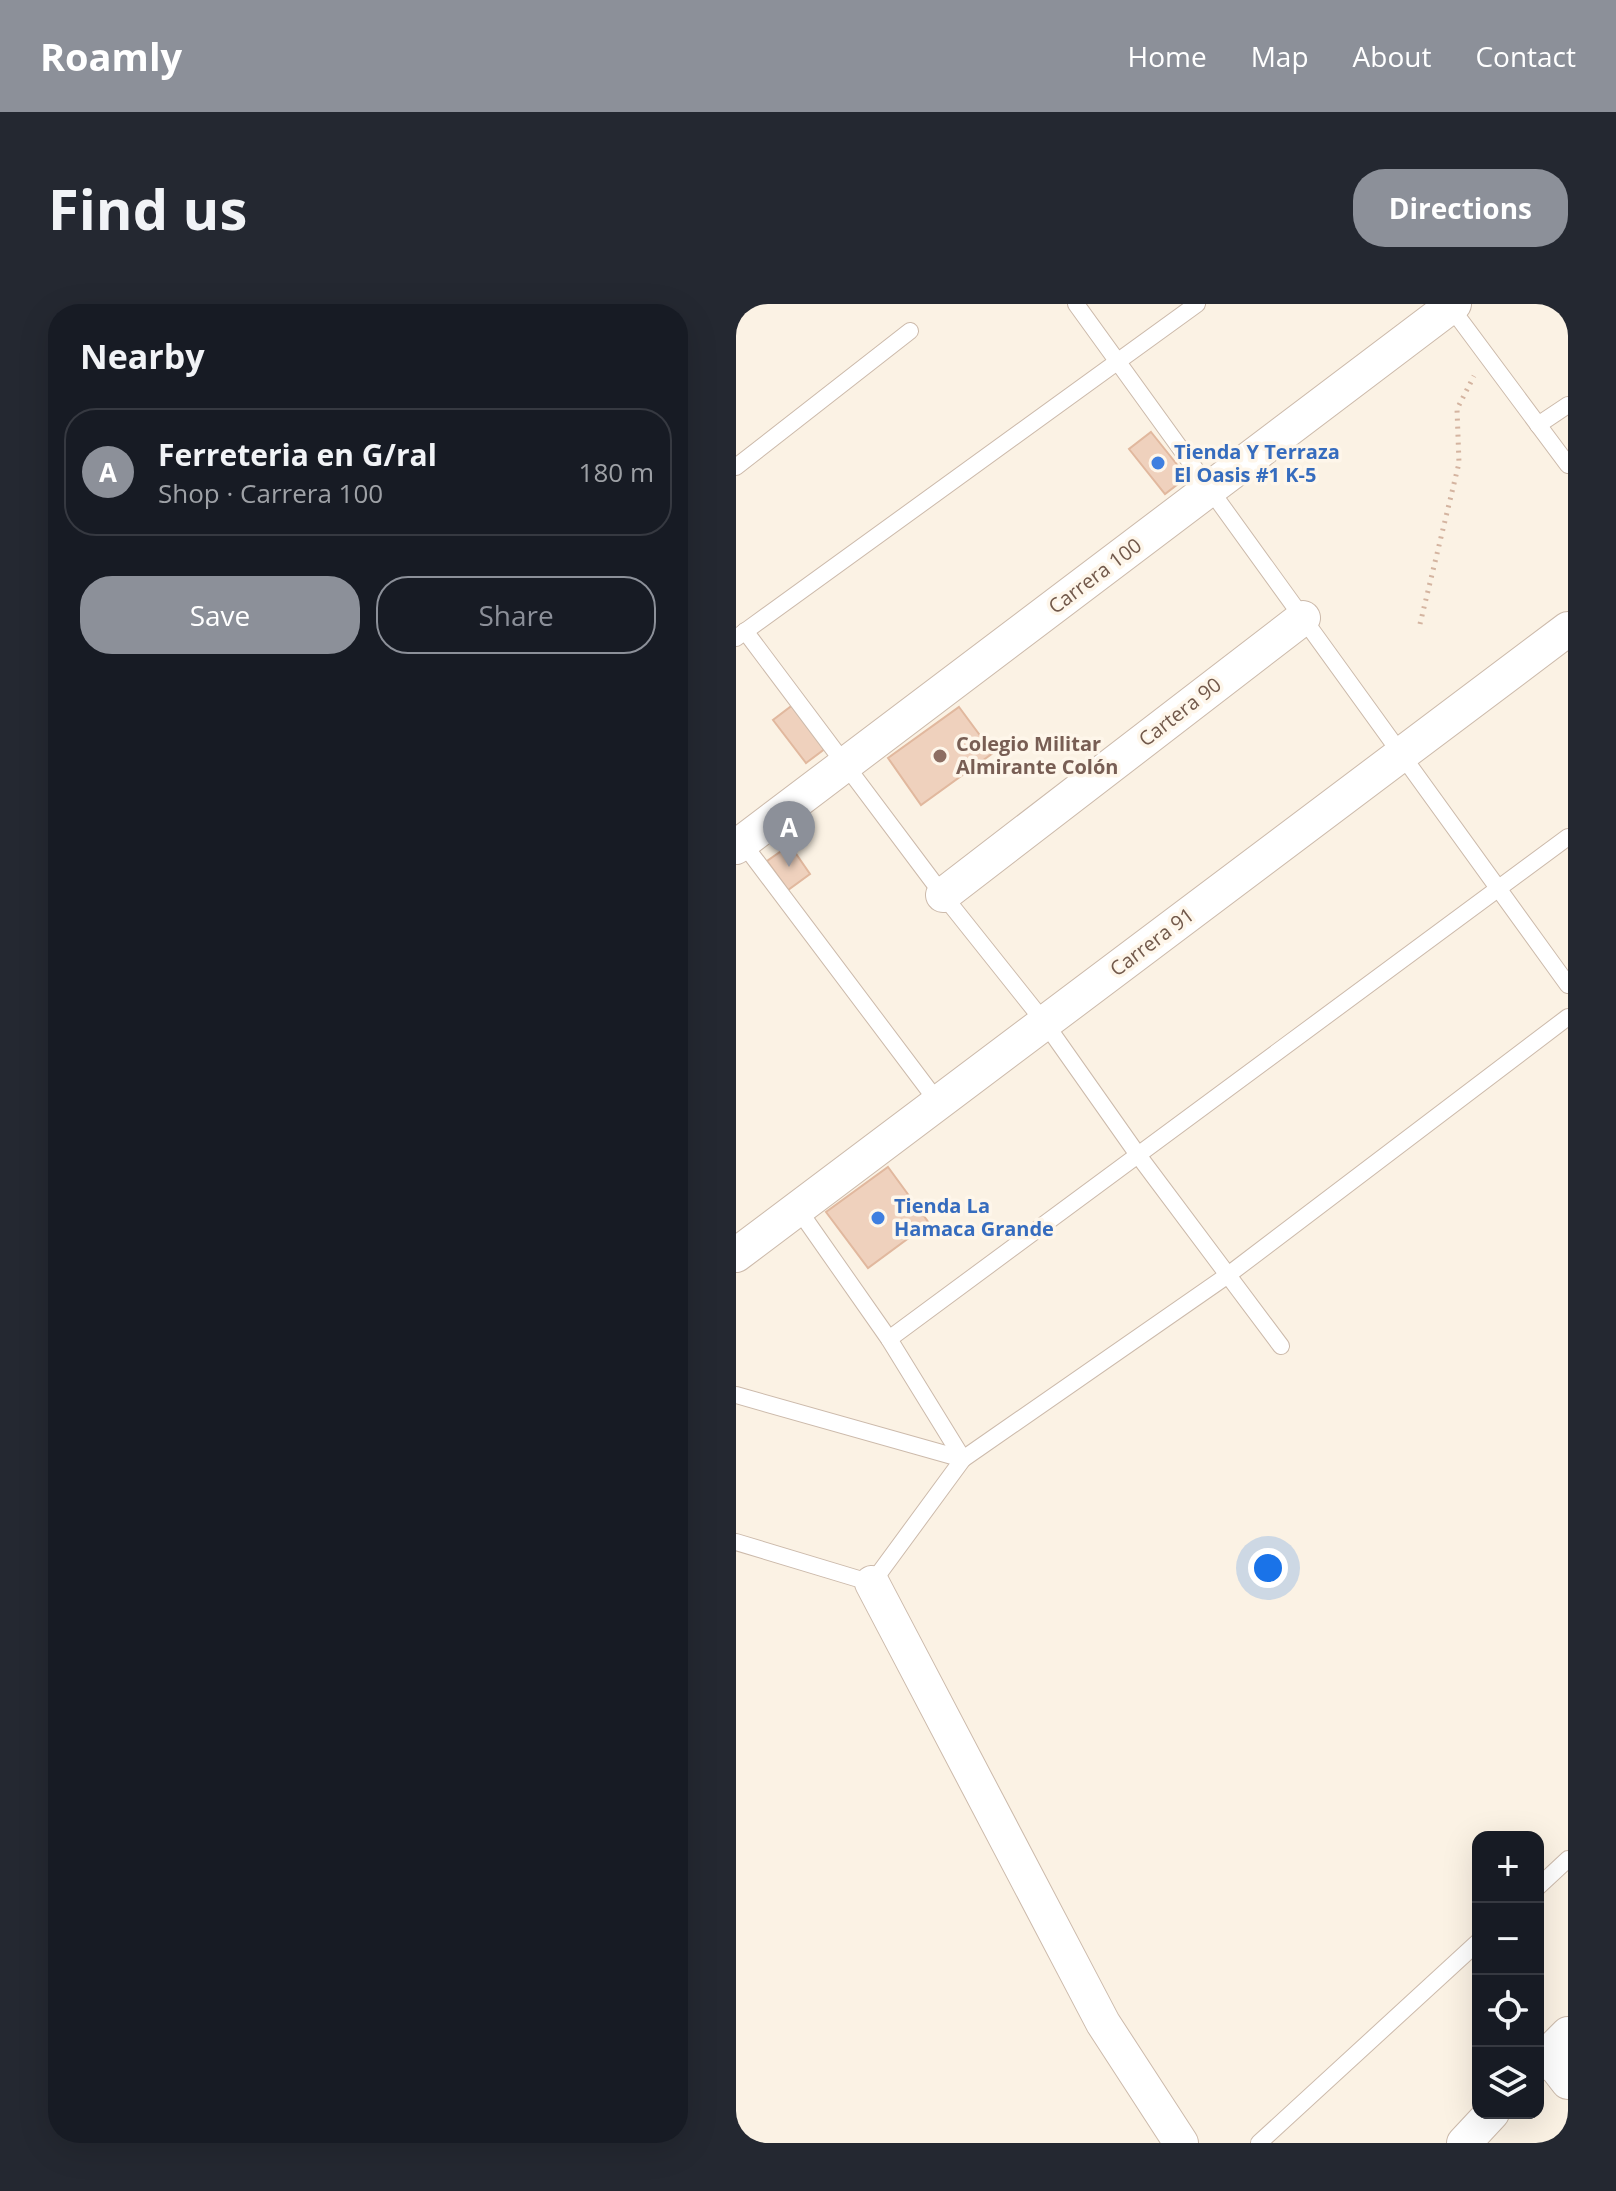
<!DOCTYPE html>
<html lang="en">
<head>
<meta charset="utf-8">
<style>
	:root { --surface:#171b24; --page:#242831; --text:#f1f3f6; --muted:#9ea1a6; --line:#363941; --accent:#8c9099 }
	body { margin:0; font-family:"Open Sans",sans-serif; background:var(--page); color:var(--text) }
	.controls { position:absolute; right:24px; bottom:24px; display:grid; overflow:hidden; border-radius:16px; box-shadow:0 8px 32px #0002 }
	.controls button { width:72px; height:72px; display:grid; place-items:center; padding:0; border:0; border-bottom:2px solid var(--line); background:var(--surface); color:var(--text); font:40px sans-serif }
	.you { position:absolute; left:532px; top:1264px; width:28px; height:28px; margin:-20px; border:6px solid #fff; border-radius:50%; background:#1a73e8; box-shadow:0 0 0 12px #1a73e833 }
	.badge { display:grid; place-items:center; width:52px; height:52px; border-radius:50%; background:var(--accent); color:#fff; font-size:26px; font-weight:700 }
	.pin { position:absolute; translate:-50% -66px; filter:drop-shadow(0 2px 4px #0008) }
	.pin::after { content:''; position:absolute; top:42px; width:28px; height:24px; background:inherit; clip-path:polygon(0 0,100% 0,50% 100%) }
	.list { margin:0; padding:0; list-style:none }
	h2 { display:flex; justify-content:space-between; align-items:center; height:104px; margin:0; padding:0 32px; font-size:34px }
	h2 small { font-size:26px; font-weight:400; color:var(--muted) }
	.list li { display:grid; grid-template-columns:52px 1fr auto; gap:24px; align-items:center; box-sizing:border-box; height:128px; margin:0 16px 16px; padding:0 16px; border:2px solid var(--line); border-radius:32px }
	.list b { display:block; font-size:30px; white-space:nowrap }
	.list p { margin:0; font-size:26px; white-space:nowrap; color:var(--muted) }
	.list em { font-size:26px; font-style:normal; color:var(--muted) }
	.actions { display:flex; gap:16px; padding:24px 32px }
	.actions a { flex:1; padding:18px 0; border:2px solid var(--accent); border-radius:32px; text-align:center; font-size:28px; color:var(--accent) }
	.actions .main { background:var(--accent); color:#fff }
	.icon { flex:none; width:44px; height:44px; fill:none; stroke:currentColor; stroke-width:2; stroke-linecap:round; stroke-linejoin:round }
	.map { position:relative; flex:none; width:832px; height:1839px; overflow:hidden; border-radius:32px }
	header { display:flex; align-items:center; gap:48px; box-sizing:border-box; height:112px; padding:0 40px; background:var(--accent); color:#fff }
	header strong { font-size:38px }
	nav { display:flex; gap:44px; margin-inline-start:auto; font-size:28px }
	.intro { display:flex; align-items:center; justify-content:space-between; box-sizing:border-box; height:192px; padding:0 48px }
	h1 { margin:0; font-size:56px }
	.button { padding:20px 36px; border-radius:32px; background:var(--accent); color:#fff; font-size:28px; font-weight:700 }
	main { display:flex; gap:48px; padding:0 48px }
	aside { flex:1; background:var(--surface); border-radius:32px; box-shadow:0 8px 32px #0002 }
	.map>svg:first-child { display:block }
	.building { fill:#efd1bd; stroke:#e1b89e; stroke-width:2 }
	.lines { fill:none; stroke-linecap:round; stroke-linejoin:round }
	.service-casing { stroke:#ccbaab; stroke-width:18 }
	.minor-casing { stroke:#ccbaab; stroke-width:36 }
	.path { stroke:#d4b4a0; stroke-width:5; stroke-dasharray:2 6; stroke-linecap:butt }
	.service { stroke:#fff; stroke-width:16 }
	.minor { stroke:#fff; stroke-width:34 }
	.shop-dot { fill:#3f7fe0; stroke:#fef6ea; stroke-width:3 }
	.education-dot { fill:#8d6e63; stroke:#fef6ea; stroke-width:3 }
	.labels { text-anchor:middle; stroke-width:7; stroke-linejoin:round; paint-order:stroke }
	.shop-label { font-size:20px; font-weight:bold; fill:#366cbe; stroke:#fef6ea; text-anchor:start }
	.street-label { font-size:20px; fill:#72594b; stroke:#fef6ea }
	.education-label { font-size:20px; font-weight:bold; fill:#785e54; stroke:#fef6ea; text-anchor:start }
</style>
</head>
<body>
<header>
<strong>Roamly</strong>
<nav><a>Home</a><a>Map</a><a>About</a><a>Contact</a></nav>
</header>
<div class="intro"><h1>Find us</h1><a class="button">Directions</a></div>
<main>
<aside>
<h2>Nearby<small></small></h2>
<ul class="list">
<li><span class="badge">A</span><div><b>Ferreteria en G/ral</b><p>Shop · Carrera 100</p></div><em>180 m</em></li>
</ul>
<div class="actions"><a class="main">Save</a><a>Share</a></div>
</aside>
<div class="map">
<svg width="832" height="1839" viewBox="0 0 832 1839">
	<rect width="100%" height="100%" fill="#fbf2e4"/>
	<g class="building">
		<polygon points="415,128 451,173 429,190 393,145"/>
		<polygon points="58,400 90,444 70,459 37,416"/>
		<polygon points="223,403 257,449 185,501 152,454"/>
		<polygon points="54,541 74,570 52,586 31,557"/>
		<polygon points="152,863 193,919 132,964 90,908"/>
	</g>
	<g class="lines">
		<defs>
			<g id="service">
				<polyline points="340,0 832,681"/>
				<polyline points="713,1 832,161"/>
				<polyline points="802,121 832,101"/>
				<polyline points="0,163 174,27"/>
				<polyline points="9,327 207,591 309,719 402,851 545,1042"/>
				<polyline points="0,334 461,0"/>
				<polyline points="6,538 201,797"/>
				<polyline points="62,905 153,1035 227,1155"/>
				<polyline points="153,1035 832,533"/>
				<polyline points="0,1091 227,1155"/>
				<polyline points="0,1238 136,1279 227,1155 492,971 832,713"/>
				<polyline points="802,1583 832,1555"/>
				<polyline points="523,1839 742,1638"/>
			</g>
			<g id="minor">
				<polyline points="0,543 718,0"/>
				<polyline points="207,591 567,314"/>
				<polyline points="0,951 832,325"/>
				<polyline points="136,1279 367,1719 445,1839"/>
				<polyline points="811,1751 832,1778"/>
				<polyline points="802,1760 832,1730"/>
				<polyline points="728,1839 756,1809"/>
			</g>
		</defs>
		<use href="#service" class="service-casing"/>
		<use href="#minor" class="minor-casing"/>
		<polyline class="path" points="684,320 723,159 721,105 738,72"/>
		<use href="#service" class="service"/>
		<use href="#minor" class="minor"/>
	</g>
	<g class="shop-dot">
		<circle cx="422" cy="159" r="8"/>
		<circle cx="142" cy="914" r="8"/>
	</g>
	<circle class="education-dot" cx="204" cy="452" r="8"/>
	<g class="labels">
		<g class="shop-label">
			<text x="438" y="155">Tienda Y Terraza<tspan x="438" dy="23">El Oasis #1 K-5</tspan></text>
			<text x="158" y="909">Tienda La<tspan x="158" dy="23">Hamaca Grande</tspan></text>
		</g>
		<g class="street-label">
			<text transform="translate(359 272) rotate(-37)" y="7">Carrera 100</text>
			<text transform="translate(444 408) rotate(-38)" y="7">Cartera 90</text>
			<text transform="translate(416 638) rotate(-37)" y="7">Carrera 91</text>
		</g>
		<g class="education-label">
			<text x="220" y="447">Colegio Militar<tspan x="220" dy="23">Almirante Colón</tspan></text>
		</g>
	</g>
</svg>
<div class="controls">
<button>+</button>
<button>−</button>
<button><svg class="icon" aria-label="locate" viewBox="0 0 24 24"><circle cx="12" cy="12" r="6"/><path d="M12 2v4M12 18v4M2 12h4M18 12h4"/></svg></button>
<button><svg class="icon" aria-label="layers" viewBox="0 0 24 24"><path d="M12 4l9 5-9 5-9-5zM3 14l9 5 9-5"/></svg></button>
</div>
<div class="you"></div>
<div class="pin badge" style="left:53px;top:563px">A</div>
</div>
</main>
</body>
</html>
